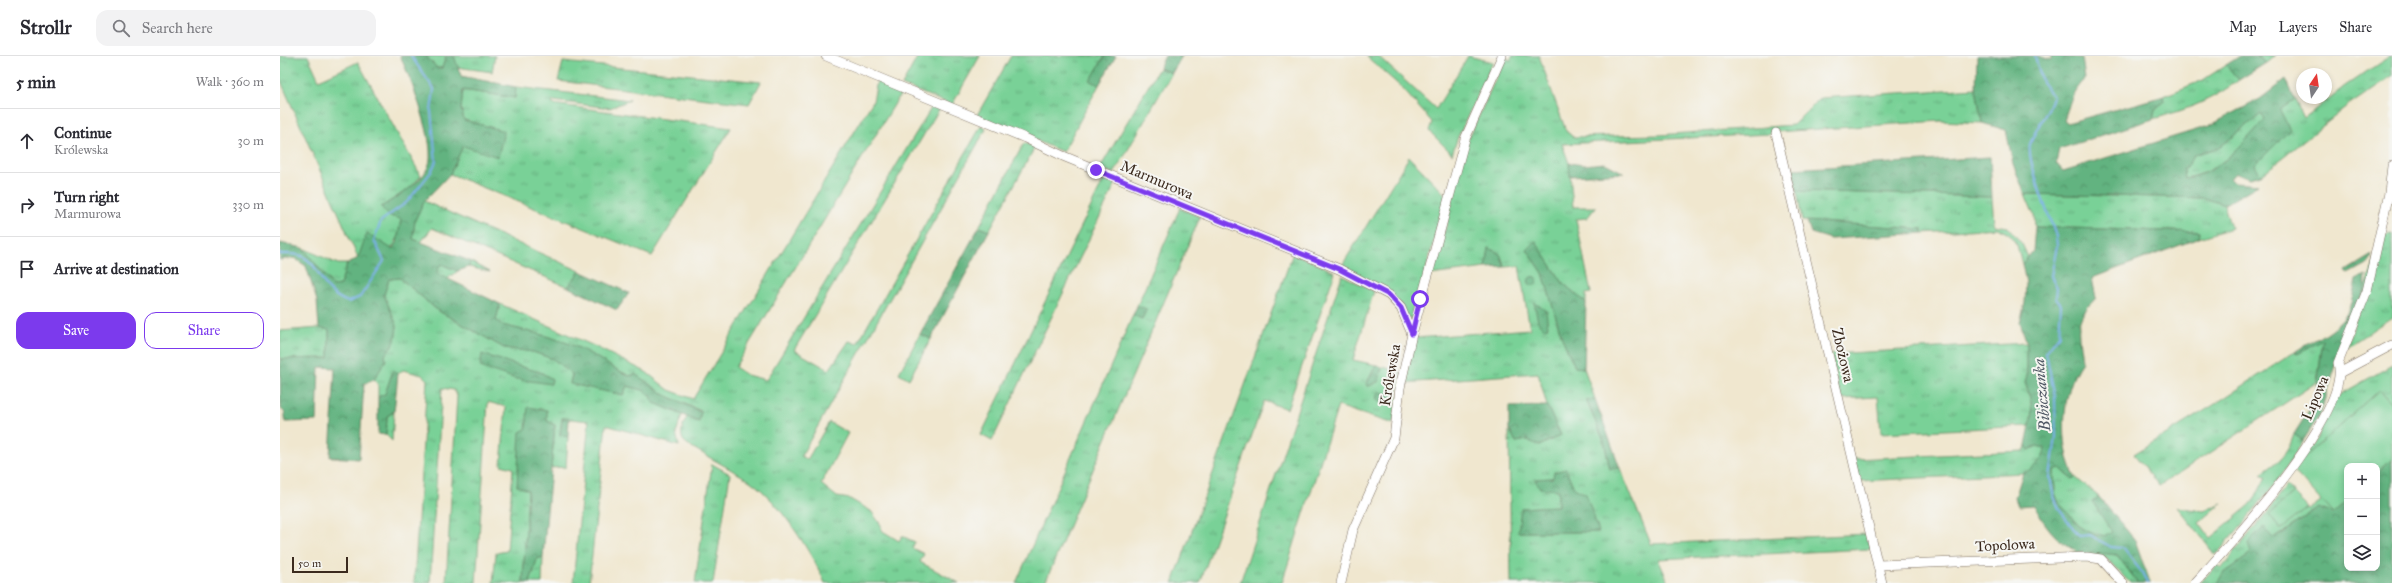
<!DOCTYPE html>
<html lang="en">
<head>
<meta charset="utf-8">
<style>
	:root { --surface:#fff; --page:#f2f2f3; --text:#2b2b33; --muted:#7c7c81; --line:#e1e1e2; --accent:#7c3aed }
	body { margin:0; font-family:"IM FELL Great Primer",serif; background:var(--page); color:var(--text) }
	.controls { position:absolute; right:12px; bottom:12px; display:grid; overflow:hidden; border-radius:8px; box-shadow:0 2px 6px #0003 }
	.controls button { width:36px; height:36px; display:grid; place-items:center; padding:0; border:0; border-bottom:1px solid var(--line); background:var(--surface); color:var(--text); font:20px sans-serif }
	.compass { position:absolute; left:2016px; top:12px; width:36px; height:36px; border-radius:50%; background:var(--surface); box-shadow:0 2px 6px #0003; rotate:13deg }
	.scale { position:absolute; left:12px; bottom:10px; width:56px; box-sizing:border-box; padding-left:4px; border:2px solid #3b2a1e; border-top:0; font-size:11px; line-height:14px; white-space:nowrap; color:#3b2a1e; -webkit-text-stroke:3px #f6f6f2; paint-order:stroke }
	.stop { position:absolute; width:12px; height:12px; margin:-9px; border:3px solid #7c3aed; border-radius:50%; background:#fff }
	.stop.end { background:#7c3aed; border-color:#fff; box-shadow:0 1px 4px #0008 }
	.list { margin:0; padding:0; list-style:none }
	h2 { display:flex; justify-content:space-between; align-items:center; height:52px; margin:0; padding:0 16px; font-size:17px }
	h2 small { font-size:13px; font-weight:400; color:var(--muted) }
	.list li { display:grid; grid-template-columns:26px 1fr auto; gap:12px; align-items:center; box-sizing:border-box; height:64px; padding:0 16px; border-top:1px solid var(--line) }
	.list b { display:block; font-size:15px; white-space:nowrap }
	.list p { margin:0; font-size:13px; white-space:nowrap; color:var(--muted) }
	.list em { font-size:13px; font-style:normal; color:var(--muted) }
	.actions { display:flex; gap:8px; padding:12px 16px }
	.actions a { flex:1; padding:9px 0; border:1px solid var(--accent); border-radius:12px; text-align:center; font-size:14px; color:var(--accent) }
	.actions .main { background:var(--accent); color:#fff }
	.icon { flex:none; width:22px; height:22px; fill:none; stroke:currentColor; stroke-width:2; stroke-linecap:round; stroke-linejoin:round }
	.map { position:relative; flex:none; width:2112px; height:527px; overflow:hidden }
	header { display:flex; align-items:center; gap:24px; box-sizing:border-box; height:56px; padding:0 20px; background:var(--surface); border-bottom:1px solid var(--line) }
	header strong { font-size:19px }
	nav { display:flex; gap:22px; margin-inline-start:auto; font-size:14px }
	.search { width:280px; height:36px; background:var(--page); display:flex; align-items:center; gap:10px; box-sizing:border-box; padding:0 14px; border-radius:12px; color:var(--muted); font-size:15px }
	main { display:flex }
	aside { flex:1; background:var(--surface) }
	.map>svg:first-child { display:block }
	.grass { fill:url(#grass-tufts); stroke:#5a7e5a; fill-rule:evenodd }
	.forest { fill:url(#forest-crowns); stroke:#4e6e4f; fill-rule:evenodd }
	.pitch { fill:#79d197; stroke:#5a7e5a }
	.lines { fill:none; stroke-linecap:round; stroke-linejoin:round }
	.stream { stroke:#7ab0e9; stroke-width:2 }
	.minor-casing { stroke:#7a6c5c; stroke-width:10 }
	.minor { stroke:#fff; stroke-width:9 }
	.route { stroke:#7c3aed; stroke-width:5 }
	.labels { text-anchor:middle; stroke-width:4; stroke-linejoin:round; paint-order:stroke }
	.street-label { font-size:15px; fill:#3b2a1e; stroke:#f6f6f2 }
	.water-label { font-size:16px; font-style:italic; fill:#515965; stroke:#f6f6f2 }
</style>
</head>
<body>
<header>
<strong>Strollr</strong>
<div class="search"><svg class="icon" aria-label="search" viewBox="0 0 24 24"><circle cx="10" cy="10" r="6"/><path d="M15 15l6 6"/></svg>Search here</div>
<nav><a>Map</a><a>Layers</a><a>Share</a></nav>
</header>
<main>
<aside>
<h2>5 min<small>Walk · 360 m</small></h2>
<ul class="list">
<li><svg class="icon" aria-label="ahead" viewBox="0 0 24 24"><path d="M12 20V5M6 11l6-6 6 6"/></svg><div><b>Continue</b><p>Królewska</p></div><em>30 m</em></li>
<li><svg class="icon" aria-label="right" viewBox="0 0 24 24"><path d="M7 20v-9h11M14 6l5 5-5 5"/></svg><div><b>Turn right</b><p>Marmurowa</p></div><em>330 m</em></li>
<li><svg class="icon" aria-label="arrive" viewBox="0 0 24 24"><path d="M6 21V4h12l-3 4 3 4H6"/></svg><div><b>Arrive at destination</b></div></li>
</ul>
<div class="actions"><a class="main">Save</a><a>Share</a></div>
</aside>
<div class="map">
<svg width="2112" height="527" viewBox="0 0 2112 527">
	<defs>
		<pattern id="grass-tufts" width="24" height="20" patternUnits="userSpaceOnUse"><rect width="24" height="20" fill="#79d197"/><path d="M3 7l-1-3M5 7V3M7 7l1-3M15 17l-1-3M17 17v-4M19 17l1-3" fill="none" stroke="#64aa7b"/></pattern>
		<pattern id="forest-crowns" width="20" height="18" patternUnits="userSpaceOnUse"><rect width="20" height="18" fill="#62b380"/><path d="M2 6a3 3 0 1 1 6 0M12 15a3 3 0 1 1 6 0" fill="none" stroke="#529268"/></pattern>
	</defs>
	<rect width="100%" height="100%" fill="#f6f6f2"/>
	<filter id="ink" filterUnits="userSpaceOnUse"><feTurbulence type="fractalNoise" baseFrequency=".025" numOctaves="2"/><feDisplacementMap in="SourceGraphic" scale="8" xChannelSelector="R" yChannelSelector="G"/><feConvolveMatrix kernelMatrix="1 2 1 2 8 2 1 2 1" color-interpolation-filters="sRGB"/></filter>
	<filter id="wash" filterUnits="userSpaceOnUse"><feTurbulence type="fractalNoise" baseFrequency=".012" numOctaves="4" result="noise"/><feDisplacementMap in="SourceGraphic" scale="16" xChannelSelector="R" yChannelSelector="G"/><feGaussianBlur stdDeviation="0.9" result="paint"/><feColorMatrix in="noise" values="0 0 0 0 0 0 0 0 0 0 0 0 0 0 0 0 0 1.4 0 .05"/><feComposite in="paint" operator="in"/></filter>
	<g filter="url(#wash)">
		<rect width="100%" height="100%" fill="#f0e7cf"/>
		<g class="grass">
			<path d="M0,0H28L39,24L78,6L141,120L130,132L101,151L121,162C116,200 112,193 78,202L0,23Z"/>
			<polygon points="146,0 166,0 162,12 157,12"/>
			<polygon points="174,0 215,0 212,16 176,11"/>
			<polygon points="638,0 700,0 672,49 622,29"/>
			<polygon points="731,0 825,0 811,24 819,29 783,96 697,59"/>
			<polygon points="1086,0 1098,0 1156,53 1188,0 1213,6 1178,81 1172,98 1149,75 1152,66 1121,31"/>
			<path d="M1233,0H1259L1286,75L1293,81L1379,79L1513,69L1540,42L1696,32L1702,67L1661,65L1496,76L1491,78L1282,88L1289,107L1293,151H1316L1307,162L1296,163L1311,237L1306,238V247L1283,227L1255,185L1247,193L1263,217L1282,282L1295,311L1304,312L1315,343L1306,344L1324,385L1330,413L1340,412L1371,488L1588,478L1591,493L1378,503L1389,527H1231L1229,373L1236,386L1248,384L1259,390L1281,379L1267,350L1258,317L1124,327L1135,282L1250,273L1239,210L1225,211L1220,198L1209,192L1206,212L1150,219L1168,164L1174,133L1188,84L1225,2L1230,4ZM1273,422L1294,433L1319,476H1239L1241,452L1278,450V434L1260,432L1255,423Z"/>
			<polygon points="1976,0 1995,0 1986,7"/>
			<polygon points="2110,0 2112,0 2112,20 2068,50 1981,119 1975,109 2010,74 1999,54 2015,43 2024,62 2065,30"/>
			<polygon points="283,6 481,26 469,48 278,25"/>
			<path d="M1946,9L1959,24C1929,46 1908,53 1873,63L1875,53L1885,45L1884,40L1923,24Z"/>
			<polygon points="879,12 892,17 834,118 820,112"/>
			<path d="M597,25L622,36L455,311L467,319L486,324L653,49L660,52L514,294L549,314L569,285L577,288L701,70L706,73L521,400L527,404L549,366L568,377L541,428L557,441L570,443L591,455L601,469V474L619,485L622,480L635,486L632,492L644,498L640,506L679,527H545C531,495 498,444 470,425C459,417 406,390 403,384C399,376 404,368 407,361L419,366L421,355L385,339L355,318L350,320C334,313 321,304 307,296C281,282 250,276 222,269L216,264L220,248L314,290L366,316L389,334L413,343L593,45Z"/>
			<polygon points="236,31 350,44 330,52 273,45 272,48 451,72 372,200 170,118 183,90 224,75 184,64 181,53 183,34 235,42"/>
			<path d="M1981,57L1985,64C1962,88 1940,117 1905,122L1904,114L1915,98L1939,92Z"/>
			<polygon points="744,87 755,91 709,175 699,171"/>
			<polygon points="1129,101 1166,139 1133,262 1127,262 1122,249 1061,211"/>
			<polygon points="825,121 837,125 712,385 701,379"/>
			<polygon points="1517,135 1712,141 1714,169 1728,171 1742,188 1748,201 1742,208 1737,189 1729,178 1717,172 1643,177 1643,173 1522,165"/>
			<polygon points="1745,138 1925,142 1944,149 1951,172 1919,182 1920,176 1755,171 1754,159"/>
			<polygon points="144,145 300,215 288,231 152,172 141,186 133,183 135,164"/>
			<polygon points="900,152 920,161 765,527 736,527 853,259 862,263 866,254 857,250"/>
			<polygon points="2112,178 2112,261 2067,291 2103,179"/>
			<polygon points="23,192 58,208 67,208 60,229 53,230"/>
			<polygon points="1013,197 1055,216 1007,353 984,345 920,527 893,527"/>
			<polygon points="190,205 210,216 189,211"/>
			<polygon points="161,208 178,215 167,223 156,217"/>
			<polygon points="1062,219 1094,235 1073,304 1096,309 1086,329 1089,330 1099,325 1102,311 1121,315 1113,368 1058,350 1002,527 960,527"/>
			<path d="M120,222L157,254L224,292L253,296L273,303L292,318L290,327L343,339L347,330L363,334L372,341L373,346L402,359L396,377L399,390L326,369L309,527H293L309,365L282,362L280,379L288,381L286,411L271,412L275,369L246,373L237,430L248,434L243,527H213L216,497L227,495L233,412L221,409L226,351L208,346L196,527H166L177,340L174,334L162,332L150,527H134L147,324L142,319L123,314L118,318L113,315L105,338L98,341V328L94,324L105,304V299L115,285L117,270L104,239L109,223ZM202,299L262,317L272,323Z"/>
			<polygon points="39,272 49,273 49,302 0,303 0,275"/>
			<polygon points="640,278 651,283 629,323 619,317"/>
			<polygon points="2043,283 2037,326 1879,430 1854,398 1932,350 2016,295 2018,298"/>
			<path d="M1747,287V319L1745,327C1751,343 1753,353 1750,370L1601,377L1598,341L1560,343L1551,298Z"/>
			<polygon points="2112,309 2112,348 2099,334 2012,413 2037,383 2056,341"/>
			<polygon points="114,356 112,385 106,379 107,360"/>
			<path d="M2014,378L2023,385C1998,427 1968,462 1936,499L1897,451L1924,455L1942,447L1919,467L1930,482L1970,449L1976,441L1986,421L1981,418C1999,405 2007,400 2014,378Z"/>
			<path d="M1746,390L1749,394L1757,390L1765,392C1765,403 1753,414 1743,417L1579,425L1574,403L1744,395Z"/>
			<polygon points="432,408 450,418 433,527 415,527"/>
			<polygon points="1780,412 1793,424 1795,421 1819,441 1812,445 1833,476 1826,480 1808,476 1800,471 1779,447 1775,437 1774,414"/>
			<polygon points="2006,430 2013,437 1989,458 2001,473 2028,452 2029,453 2041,444 2053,458 2037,452 1994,483 1983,471 1971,498 1943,518 1937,527 1920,527 1937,509 1941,512 1987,457"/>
			<polygon points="1797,494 1837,499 1858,527 1850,527 1827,503 1795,497"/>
			<polygon points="263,501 262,527 250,527 257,503"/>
		</g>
		<g class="forest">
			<path d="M120,0H146L157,12H162L166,0H174L181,20L236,31L235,42L183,34L181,53L184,64L224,75L218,101L183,90L170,118L144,145L135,164L133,183L190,205L189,211L178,215L161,208L156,217L220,248L216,264L222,269C250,276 281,282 307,296C322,304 334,313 349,320L355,318L385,339L421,356L419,366L372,346V341L363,334L347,330L343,339L290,328L292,318L273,303L253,296L224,292L157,254L120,222L109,223L104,239L117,270L115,285L105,299L106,304L94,324L84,328L79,403L50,401L55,312L39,311L37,365L5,366V357L1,353L0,303L49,302V274L39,272L37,245L26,210L14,202L0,204V187L23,192L53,230L60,229L67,208L78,202L87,177L112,193L117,187L121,163L109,160L101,151C116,141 140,129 148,111C158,90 130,21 120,0Z"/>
			<polygon points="825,0 836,0 819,29 810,25"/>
			<polygon points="885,0 902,0 892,17 879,12"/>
			<path d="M1697,0H1757L1771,4V0L1802,2L1805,23C1792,33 1789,50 1784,65L1787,67L1884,40L1885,45L1875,53L1873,63L1779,93L1776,107L1783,115L1929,70L1980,43L2006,23L2015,43L2000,54L2010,74L1975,109L1981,119L1969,122L1957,117L1950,122L1955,127L1978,129L1944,149L1925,142L1745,138L1733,108L1726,74L1702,67L1696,32ZM1981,57L1985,64C1962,87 1939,119 1905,122L1904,114L1915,98L1939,92Z"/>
			<polygon points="1960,0 1976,0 1986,7 1959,24 1946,9"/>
			<polygon points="1710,101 1712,141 1517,135 1512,113"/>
			<polygon points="1289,107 1304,109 1325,107 1344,117 1290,120"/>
			<polygon points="1527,165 1643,173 1643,177 1551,183 1531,177"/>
			<polygon points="699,171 709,175 651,283 640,278"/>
			<path d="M1755,171L1920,176L1919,182L1812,222L1816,242C1792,266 1799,274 1802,306C1781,334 1779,389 1795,421L1793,424L1780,412L1774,414L1775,437L1779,447L1800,471L1808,476L1826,480L1832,476L1812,445L1819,441L1855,484L1870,527H1858L1837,499C1825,497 1808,498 1796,494C1775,485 1764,468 1754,449L1738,450L1735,442L1743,417C1752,414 1765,402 1765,392L1757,390L1749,394L1746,390C1751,363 1756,354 1745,327L1747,319V287L1740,267L1745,247L1746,227L1742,208L1753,195Z"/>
			<polygon points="1255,185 1283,227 1306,247 1304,312 1295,311 1282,282 1263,217 1247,193"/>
			<polygon points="1209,192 1220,198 1225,211 1206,212"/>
			<polygon points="2092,199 2090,206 2068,218 2066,215"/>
			<polygon points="300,215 349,237 337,254 288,231"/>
			<path d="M2086,219L2085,233L2066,278L2040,359L2023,385L2014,378L2035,345L2043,284L2017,298L2016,295C2033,284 2061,272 2069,252C2073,243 2074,233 2076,224Z"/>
			<circle cx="1253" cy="225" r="4.5"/>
			<polygon points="1254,246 1266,255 1268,271 1264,273 1258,266"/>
			<polygon points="857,250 867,253 862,263 853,259"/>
			<polygon points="202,298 262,317 272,323 271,328 236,323 200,311"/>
			<polygon points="1096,309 1102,311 1099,325 1089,330 1086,329"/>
			<polygon points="113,314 118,318 114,356 107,360 106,379 98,378 98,341 105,338"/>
			<polygon points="1098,336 1111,338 1109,348 1099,346 1096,342"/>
			<polygon points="1315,343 1340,412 1330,413 1324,385 1306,344"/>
			<polygon points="1267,350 1281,379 1259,390 1248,384 1236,386 1229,373 1229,351"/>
			<polygon points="248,351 267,354 267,365 275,369 263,501 257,503 250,527 243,527 248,434 237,430 240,376 246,373"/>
			<polygon points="282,362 289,362 288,381 280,379"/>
			<polygon points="2112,403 2112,527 1937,527 1943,518 1971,498 1968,487 1984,471 1995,483 2037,452 2053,458 2067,445 2067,512 2097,512 2097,417"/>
			<polygon points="1286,413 1294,432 1306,438 1319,476 1238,476 1241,452 1278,450 1278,434 1260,432 1255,423 1273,422 1274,416"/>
		</g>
		<g class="pitch">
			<polygon points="2099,334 2112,348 2112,403 2097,417 2097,410 2067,410 2067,445 2053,458 2012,413"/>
			<polygon points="2013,437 2028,452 2001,473 1989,458"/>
		</g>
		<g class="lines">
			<g class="stream">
				<path d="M1755,0L1762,26L1773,40C1769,58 1755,71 1750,89C1746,104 1770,163 1776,180L1777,190L1771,220L1777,231L1776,243L1781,249L1779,279L1766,296L1775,342L1776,381L1770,421L1773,438L1779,453L1799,480L1810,479L1831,491L1843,492L1860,514L1867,527"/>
				<path d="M0,198C7,198 16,197 22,200C43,211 38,235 68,246L80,241L104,205L94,184L101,165L127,146L151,116L156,105L151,55L154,33L131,0"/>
			</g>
		</g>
	</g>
	<g filter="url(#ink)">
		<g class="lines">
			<defs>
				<g id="minor">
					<polyline points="546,0 745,82 783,100 1059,213 1109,239 1121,252 1132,278"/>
					<polyline points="1496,77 1602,527"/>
					<polyline points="2061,316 2112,289"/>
					<polyline points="1598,509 1807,501 1821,503 1843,527"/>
					<polyline points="1061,527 1073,474 1114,382 1120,332 1132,278 1185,83 1222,0"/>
					<path d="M1915,527C1949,490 2072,356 2058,307L2087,235L2109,137L2112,110"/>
				</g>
			</defs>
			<use href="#minor" class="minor-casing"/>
			<use href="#minor" class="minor"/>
		</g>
	</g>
	<g class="lines" filter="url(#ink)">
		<polyline class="route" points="816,114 1059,213 1109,239 1121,252 1132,278 1140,243"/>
	</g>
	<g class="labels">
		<g class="street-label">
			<text transform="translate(877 124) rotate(23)" y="5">Marmurowa</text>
			<text transform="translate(1563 299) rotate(77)" y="5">Zbożowa</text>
			<text transform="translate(1110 319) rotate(-80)" y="5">Królewska</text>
			<text transform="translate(2035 342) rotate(-67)" y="5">Lipowa</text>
			<text transform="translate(1725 489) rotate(-3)" y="5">Topolowa</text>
		</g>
		<g class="water-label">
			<text transform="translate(1761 339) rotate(-95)" y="6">Bibiczanka</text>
		</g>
	</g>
</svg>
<div class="controls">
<button>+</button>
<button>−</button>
<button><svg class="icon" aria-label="layers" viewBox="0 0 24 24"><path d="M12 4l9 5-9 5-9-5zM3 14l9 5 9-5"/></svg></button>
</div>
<svg class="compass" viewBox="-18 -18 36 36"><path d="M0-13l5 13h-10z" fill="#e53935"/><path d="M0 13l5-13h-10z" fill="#7c7c81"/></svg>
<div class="scale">50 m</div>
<div class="stop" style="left:1140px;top:243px"></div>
<div class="stop end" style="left:816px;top:114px"></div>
</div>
</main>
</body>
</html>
